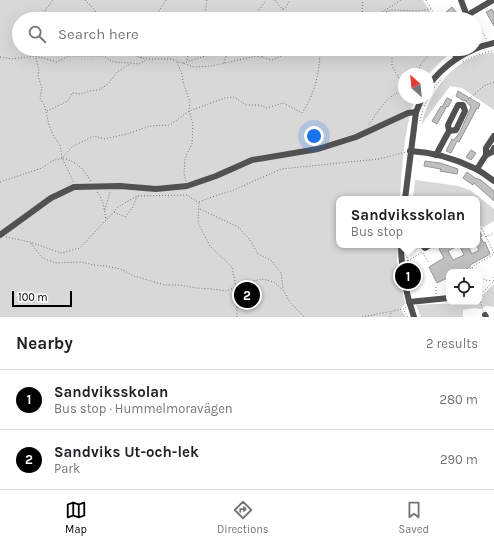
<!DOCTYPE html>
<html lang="en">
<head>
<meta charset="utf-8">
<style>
	:root { --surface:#fff; --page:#f6f6f6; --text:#202124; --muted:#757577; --line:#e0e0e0; --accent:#000 }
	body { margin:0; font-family:Karla,sans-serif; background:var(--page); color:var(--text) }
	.controls { position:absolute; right:12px; bottom:12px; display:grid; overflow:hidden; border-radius:8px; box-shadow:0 4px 16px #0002 }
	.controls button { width:36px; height:36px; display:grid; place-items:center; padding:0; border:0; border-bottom:1px solid var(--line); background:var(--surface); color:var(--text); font:20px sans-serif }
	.compass { position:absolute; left:398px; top:68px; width:36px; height:36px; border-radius:50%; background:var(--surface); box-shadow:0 4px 16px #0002; rotate:333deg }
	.scale { position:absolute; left:12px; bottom:10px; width:60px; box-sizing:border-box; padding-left:4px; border:2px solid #000; border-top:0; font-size:11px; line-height:14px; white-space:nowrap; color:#000; -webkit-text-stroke:3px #fff; paint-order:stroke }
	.you { position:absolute; left:314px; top:136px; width:14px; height:14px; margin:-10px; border:3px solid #fff; border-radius:50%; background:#1a73e8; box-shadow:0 0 0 6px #1a73e833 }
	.badge { display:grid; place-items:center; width:26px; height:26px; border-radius:50%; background:var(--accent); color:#fff; font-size:13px; font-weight:700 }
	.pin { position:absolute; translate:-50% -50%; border:2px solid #fff; box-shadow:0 1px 4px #0006 }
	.popup { position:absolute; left:336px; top:196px; width:144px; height:52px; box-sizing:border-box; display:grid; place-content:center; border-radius:8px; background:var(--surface); filter:drop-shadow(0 1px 3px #0005); font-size:13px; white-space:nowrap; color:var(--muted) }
	.popup b { font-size:15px; color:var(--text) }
	.popup::after { content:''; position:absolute; left:50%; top:100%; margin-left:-8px; border:8px solid transparent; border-top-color:var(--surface) }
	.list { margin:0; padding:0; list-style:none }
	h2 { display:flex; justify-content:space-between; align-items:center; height:52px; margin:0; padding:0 16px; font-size:17px }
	h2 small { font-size:13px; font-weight:400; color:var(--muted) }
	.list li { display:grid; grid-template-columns:26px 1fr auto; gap:12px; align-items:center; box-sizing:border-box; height:60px; padding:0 16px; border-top:1px solid var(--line) }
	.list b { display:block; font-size:15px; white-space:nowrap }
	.list p { margin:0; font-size:13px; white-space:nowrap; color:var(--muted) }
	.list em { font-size:13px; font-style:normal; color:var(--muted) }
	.icon { flex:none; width:22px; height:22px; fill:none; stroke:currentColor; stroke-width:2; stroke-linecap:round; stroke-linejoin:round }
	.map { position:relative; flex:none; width:494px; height:317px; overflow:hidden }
	.search { position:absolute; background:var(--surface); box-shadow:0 4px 16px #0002; left:12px; right:12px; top:12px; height:44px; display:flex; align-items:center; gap:10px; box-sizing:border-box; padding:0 14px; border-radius:22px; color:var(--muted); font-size:15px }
	.sheet { height:172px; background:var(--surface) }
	nav { display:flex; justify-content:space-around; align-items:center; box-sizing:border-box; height:56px; border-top:1px solid var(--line); background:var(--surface); font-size:11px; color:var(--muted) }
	nav a { display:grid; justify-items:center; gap:2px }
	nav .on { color:var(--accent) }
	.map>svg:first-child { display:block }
	.green { fill:#d8d8d8 }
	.building { fill:#c0c0c0; stroke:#959595; fill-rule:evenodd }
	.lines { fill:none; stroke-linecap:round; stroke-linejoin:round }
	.path { stroke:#737373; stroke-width:1; stroke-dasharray:1 2; stroke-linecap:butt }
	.minor { stroke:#515151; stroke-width:6 }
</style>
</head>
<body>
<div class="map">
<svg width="494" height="317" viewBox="0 0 494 317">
	<rect width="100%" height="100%" fill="#fff"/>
	<g class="green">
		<path d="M0,0H423L435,19H19V49H448L449,54L428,74H404V98H415C404,129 402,166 400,199H339V245H398L397,262L405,303L401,309L406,317H0Z"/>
		<path d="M494,52V110L462,88L450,86L421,125C431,88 454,57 494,52Z"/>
		<polygon points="415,180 458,186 470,190 494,209 494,221 484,227 477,225 477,199 413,199"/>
		<polygon points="494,284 494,307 486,306 480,309 475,308 463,310 463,317 421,317 416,305 479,302 479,298"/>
	</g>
	<g class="building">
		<polygon points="452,7 457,13 451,18 446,12"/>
		<polygon points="492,9 494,13 494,26 486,12"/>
		<polygon points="458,91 480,104 478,109 477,108 459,142 457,141 451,153 446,151 452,139 454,140 460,132 471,107 465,100 464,101 456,96"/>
		<polygon points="447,98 452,100 448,107 447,106 437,124 432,121 441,106 442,107"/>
		<polygon points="471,150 476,153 471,160 466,157"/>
		<polygon points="425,161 440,163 458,169 457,174 440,171 441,169 424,166"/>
		<polygon points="467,172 475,178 481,180 494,191 494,201 474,183 473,185 463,178"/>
		<path d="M477,227L482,236L480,237L484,243L485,242L490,254L470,265V267L461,272H449V277L437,283L429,267L444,258L439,249L445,245H467L472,254L479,250L476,245H477ZM459,245L464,255L453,260L448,251Z"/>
	</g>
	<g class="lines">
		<g class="path">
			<polyline points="85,0 95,10 96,19"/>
			<polyline points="275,0 283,10 283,19"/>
			<polyline points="426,0 437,19"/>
			<polyline points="283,9 286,7 290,0"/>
			<polyline points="362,12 363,0"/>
			<polyline points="382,12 401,0"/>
			<polyline points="381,14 386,19"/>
			<polyline points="41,19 46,9 53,0"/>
			<polyline points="154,19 166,0"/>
			<polyline points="204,19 207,0"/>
			<polyline points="247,19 257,13 266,0"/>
			<polyline points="353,19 355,15 362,12 380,13 393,10 417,11 431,9"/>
			<polyline points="475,20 487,40"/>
			<polyline points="34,49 39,71 38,76 42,88 40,98 45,107 49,125 53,135 60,145 62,158 74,183"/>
			<polyline points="129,49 133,50 138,57 148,59 171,59 194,67 212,66 256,56 272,60 291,52 297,55 305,49"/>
			<polyline points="392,49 392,66 404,87"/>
			<polyline points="0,57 12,59 35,56 57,62 68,56 104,56 113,62 131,63 139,64 147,59"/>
			<polyline points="262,57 267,49"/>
			<polyline points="141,58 143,49"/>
			<polyline points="187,60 188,55 193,49"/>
			<polyline points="177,62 182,74 183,82 190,102 189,111 193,124 192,144 185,158 184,173 186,182"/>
			<polyline points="463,62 472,57 494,50"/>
			<polyline points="183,63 218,52 223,49"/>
			<polyline points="224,63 228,49"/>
			<polyline points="417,74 421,64 428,56 432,49"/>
			<polyline points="466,101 484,86 494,82"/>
			<polyline points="424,106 434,88 442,78"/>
			<polyline points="47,111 68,101 72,93 81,94 90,91 99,90 108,84 117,72 130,64"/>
			<polyline points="420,121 423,109"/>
			<path d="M369,125C379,110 386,96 404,90"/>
			<path d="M63,158C77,162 84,169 91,182"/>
			<path d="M0,182L42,168L52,161L62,158L73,146L94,136L104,139L127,134L150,126L170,125L189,111L225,98L234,97L246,105H259L267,108L283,103L302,113C315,94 320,71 320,49"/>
			<path d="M97,192C104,200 104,209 106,220"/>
			<polyline points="199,202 212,197 234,190 281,169 379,159 406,152"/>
			<polyline points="200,209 238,227 250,240 258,254 272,261 281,273 283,288"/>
			<polyline points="105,210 110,192"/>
			<polyline points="114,212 125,217 133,207 137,196"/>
			<polyline points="6,237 30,242 61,253 80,248 118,207 137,196 187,195 199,203 198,223 210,246 232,267 236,287 237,317"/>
			<polyline points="486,237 494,233"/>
			<polyline points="31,243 42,258 56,263 81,262 94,265 106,266 121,269 134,276 165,285 180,285 197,288 212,289 226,291 249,282 262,279 274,282 283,290 290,302 304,317"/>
			<polyline points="423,253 428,262"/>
			<polyline points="407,257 409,274"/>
			<polyline points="408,261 422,252"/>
			<polyline points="472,268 473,266 491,256 494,253 481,227 477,226"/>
			<polyline points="465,272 472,268 476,272"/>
			<polyline points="479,275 485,280 492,281"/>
			<polyline points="494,281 494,276"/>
			<polyline points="436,294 436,285"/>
			<polyline points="479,296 494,281"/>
			<polyline points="479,296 483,311"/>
			<polyline points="406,307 403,309 408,317"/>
			<polyline points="362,317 403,309"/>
			<polyline points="390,317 391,312"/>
		</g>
		<g class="minor">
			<polyline points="461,0 467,16"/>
			<polyline points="465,19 471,13 493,0"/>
			<polyline points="455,49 456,59"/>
			<path d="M428,86C444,65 467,49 494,43"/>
			<path d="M410,151C433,152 456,159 476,169C482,172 488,177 494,181"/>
			<polyline points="436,155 449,131 456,130 465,111 463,105 458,105 448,125 449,131"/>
			<polyline points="486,155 486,148 494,136"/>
			<polyline points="477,169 486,155 492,152 494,148"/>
			<polyline points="405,199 416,112 422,98"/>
			<polyline points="0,235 51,198 74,187 120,186 156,189 187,186 216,176 252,160 318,149 356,137 408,113 416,112"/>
			<path d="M401,245C401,270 406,294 414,317"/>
			<polyline points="423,246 425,248 430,245"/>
			<polyline points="409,302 449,298"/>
			<polyline points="485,315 486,317"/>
		</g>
	</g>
</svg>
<div class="controls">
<button><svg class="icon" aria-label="locate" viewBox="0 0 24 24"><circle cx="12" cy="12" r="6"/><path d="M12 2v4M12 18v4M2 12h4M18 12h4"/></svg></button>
</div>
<svg class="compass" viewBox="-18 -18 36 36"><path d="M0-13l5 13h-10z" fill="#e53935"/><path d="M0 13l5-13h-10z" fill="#757577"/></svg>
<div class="scale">100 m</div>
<div class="you"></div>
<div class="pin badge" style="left:408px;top:276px">1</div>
<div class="popup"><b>Sandviksskolan</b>Bus stop</div>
<div class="pin badge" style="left:247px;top:295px">2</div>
<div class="search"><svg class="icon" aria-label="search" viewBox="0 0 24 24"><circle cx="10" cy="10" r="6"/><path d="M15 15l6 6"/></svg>Search here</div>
</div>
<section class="sheet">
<h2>Nearby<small>2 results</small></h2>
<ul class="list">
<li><span class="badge">1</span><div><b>Sandviksskolan</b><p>Bus stop · Hummelmoravägen</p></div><em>280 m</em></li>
<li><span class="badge">2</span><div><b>Sandviks Ut-och-lek</b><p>Park</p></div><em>290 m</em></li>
</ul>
</section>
<nav>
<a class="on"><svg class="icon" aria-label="map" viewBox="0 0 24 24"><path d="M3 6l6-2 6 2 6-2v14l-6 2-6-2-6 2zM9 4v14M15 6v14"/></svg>Map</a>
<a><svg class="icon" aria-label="directions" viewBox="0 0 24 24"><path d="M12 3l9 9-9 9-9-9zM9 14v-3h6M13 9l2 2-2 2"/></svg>Directions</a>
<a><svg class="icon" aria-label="saved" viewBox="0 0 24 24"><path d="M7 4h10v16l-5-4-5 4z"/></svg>Saved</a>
</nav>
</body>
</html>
